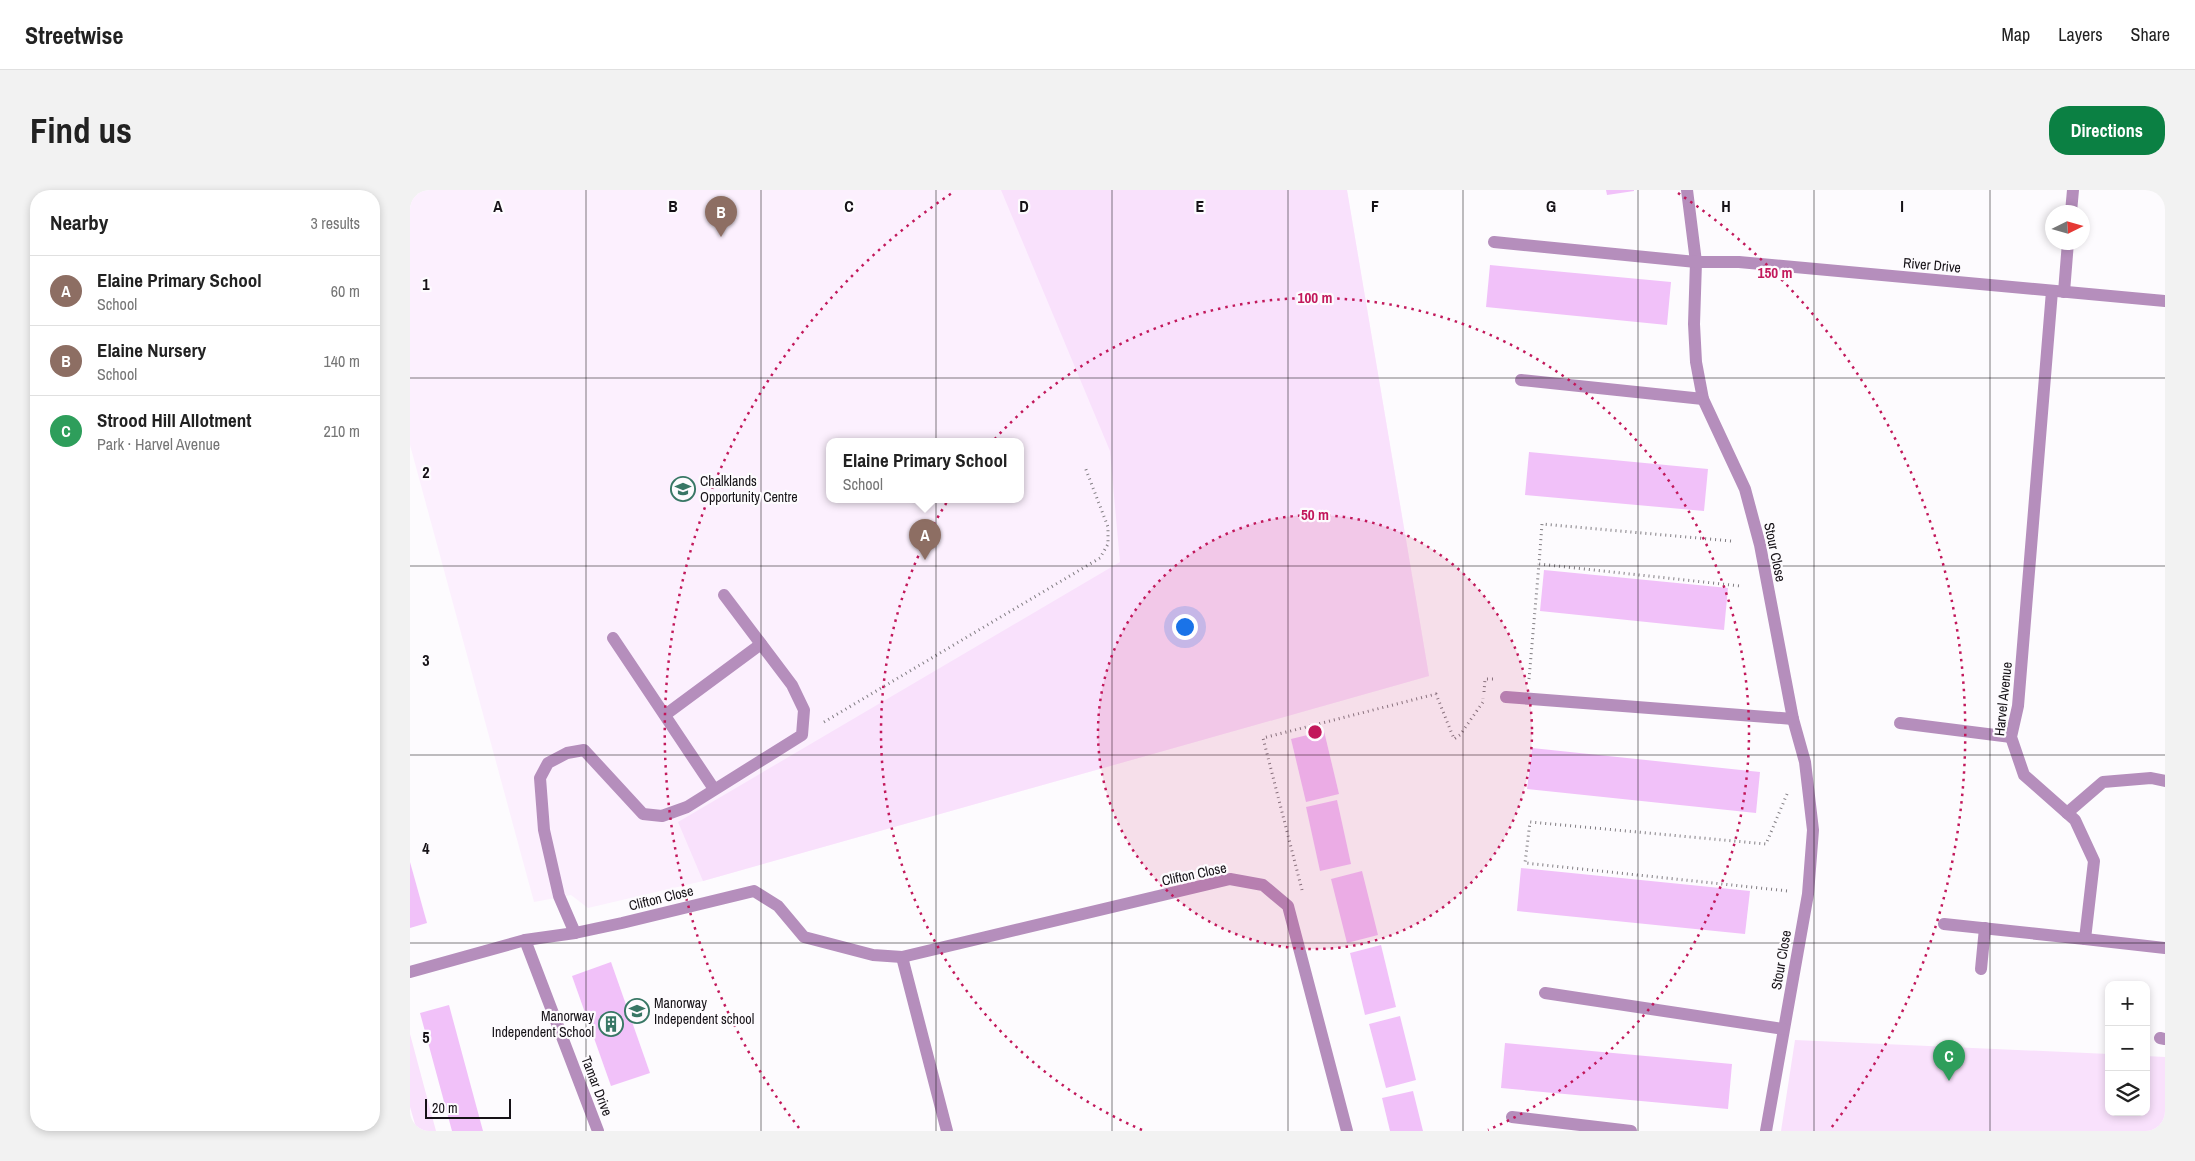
<!DOCTYPE html>
<html lang="en">
<head>
<meta charset="utf-8">
<style>
	:root { --surface:#fff; --page:#f2f2f2; --text:#222; --muted:#767676; --line:#e0e0e0; --accent:#0b8043 }
	body { margin:0; font-family:"Archivo Narrow",sans-serif; background:var(--page); color:var(--text) }
	.controls { position:absolute; right:15px; bottom:15px; display:grid; overflow:hidden; border-radius:10px; box-shadow:0 2px 8px #0003 }
	.controls button { width:45px; height:45px; display:grid; place-items:center; padding:0; border:0; border-bottom:1px solid var(--line); background:var(--surface); color:var(--text); font:25px sans-serif }
	.compass { position:absolute; left:1635px; top:15px; width:45px; height:45px; border-radius:50%; background:var(--surface); box-shadow:0 2px 8px #0003; rotate:85deg }
	.scale { position:absolute; left:15px; bottom:12px; width:86px; box-sizing:border-box; padding-left:5px; border:2px solid #161217; border-top:0; font-size:14px; line-height:18px; white-space:nowrap; color:#161217; -webkit-text-stroke:4px #fdfbfe; paint-order:stroke }
	.you { position:absolute; left:774px; top:436px; width:18px; height:18px; margin:-12px; border:4px solid #fff; border-radius:50%; background:#1a73e8; box-shadow:0 0 0 8px #1a73e833 }
	.badge { display:grid; place-items:center; width:32px; height:32px; border-radius:50%; background:var(--accent); color:#fff; font-size:16px; font-weight:700 }
	.pin { position:absolute; translate:-50% -41px; filter:drop-shadow(0 1px 2px #0008) }
	.pin::after { content:''; position:absolute; top:26px; width:18px; height:15px; background:inherit; clip-path:polygon(0 0,100% 0,50% 100%) }
	.popup { position:absolute; left:416px; top:248px; width:198px; height:65px; box-sizing:border-box; display:grid; place-content:center; border-radius:10px; background:var(--surface); filter:drop-shadow(0 1px 4px #0005); font-size:16px; white-space:nowrap; color:var(--muted) }
	.popup b { font-size:19px; color:var(--text) }
	.popup::after { content:''; position:absolute; left:50%; top:100%; margin-left:-10px; border:10px solid transparent; border-top-color:var(--surface) }
	.list { margin:0; padding:0; list-style:none }
	h2 { display:flex; justify-content:space-between; align-items:center; height:65px; margin:0; padding:0 20px; font-size:21px }
	h2 small { font-size:16px; font-weight:400; color:var(--muted) }
	.list li { display:grid; grid-template-columns:32px 1fr auto; gap:15px; align-items:center; box-sizing:border-box; height:70px; padding:0 20px; border-top:1px solid var(--line) }
	.list b { display:block; font-size:19px; white-space:nowrap }
	.list p { margin:0; font-size:16px; white-space:nowrap; color:var(--muted) }
	.list em { font-size:16px; font-style:normal; color:var(--muted) }
	.icon { flex:none; width:28px; height:28px; fill:none; stroke:currentColor; stroke-width:2; stroke-linecap:round; stroke-linejoin:round }
	.map { position:relative; flex:none; width:1755px; height:941px; overflow:hidden; border-radius:20px }
	header { display:flex; align-items:center; gap:30px; box-sizing:border-box; height:70px; padding:0 25px; background:var(--surface); border-bottom:1px solid var(--line) }
	header strong { font-size:24px }
	nav { display:flex; gap:28px; margin-inline-start:auto; font-size:18px }
	.intro { display:flex; align-items:center; justify-content:space-between; box-sizing:border-box; height:120px; padding:0 30px }
	h1 { margin:0; font-size:35px }
	.button { padding:12px 22px; border-radius:20px; background:var(--accent); color:#fff; font-size:18px; font-weight:700 }
	main { display:flex; gap:30px; padding:0 30px }
	aside { flex:1; background:var(--surface); border-radius:20px; box-shadow:0 2px 8px #0003 }
	.map>svg:first-child { display:block }
	.built { fill:#fcf0fe; fill-rule:evenodd }
	.green { fill:#f9e1fc }
	.building { fill:#f1c1f9 }
	.lines { fill:none; stroke-linecap:round; stroke-linejoin:round }
	.path { stroke:#817d82; stroke-width:3; stroke-dasharray:1 4; stroke-linecap:butt }
	.minor { stroke:#b58ebc; stroke-width:12 }
	.grid { fill:none; stroke:#161217; stroke-width:1; stroke-opacity:0.55 }
	.ring { fill:none; stroke:#c2185b; stroke-width:2.5; stroke-dasharray:2.5 5 }
	.labels { text-anchor:middle; stroke-width:4.5; stroke-linejoin:round; paint-order:stroke }
	.street-label { font-size:14px; fill:#161217; stroke:#fdfbfe }
	.poi-label { font-size:14px; fill:#161217; stroke:#fdfbfe; text-anchor:start }
	.grid-label { font-size:16px; text-anchor:middle; font-weight:bold; fill:#161217; stroke:#fdfbfe; stroke-width:4.5; stroke-linejoin:round; paint-order:stroke }
	.centre { fill:#c2185b; stroke:#fdfbfe; stroke-width:2.5 }
	.ring-label { font-size:15px; text-anchor:middle; font-weight:bold; fill:#c2185b; stroke:#fdfbfe; stroke-width:4.5; stroke-linejoin:round; paint-order:stroke }
</style>
</head>
<body>
<header>
<strong>Streetwise</strong>
<nav><a>Map</a><a>Layers</a><a>Share</a></nav>
</header>
<div class="intro"><h1>Find us</h1><a class="button">Directions</a></div>
<main>
<aside>
<h2>Nearby<small>3 results</small></h2>
<ul class="list">
<li><span class="badge" style="background:#8d6e63">A</span><div><b>Elaine Primary School</b><p>School</p></div><em>60 m</em></li>
<li><span class="badge" style="background:#8d6e63">B</span><div><b>Elaine Nursery</b><p>School</p></div><em>140 m</em></li>
<li><span class="badge" style="background:#2e9e5b">C</span><div><b>Strood Hill Allotment</b><p>Park · Harvel Avenue</p></div><em>210 m</em></li>
</ul>
</aside>
<div class="map">
<svg width="1755" height="941" viewBox="0 0 1755 941">
	<rect width="100%" height="100%" fill="#fdfbfe"/>
	<path class="built" d="M0,0H937L1019,486L293,691L178,718L161,705L124,712L0,255ZM420,251H610V309H420Z"/>
	<g class="green">
		<polygon points="591,0 937,0 1019,486 293,691 268,632 710,372 700,261"/>
		<polygon points="0,844 26,941 7,941 0,917"/>
		<polygon points="1385,850 1699,864 1699,922 1736,922 1736,866 1755,867 1755,941 1371,941"/>
	</g>
	<g class="building">
		<polygon points="1196,0 1224,0 1224,1 1197,5"/>
		<polygon points="1080,75 1261,92 1257,135 1076,117"/>
		<polygon points="1119,262 1298,279 1294,321 1115,305"/>
		<polygon points="1134,380 1318,398 1314,440 1130,421"/>
		<polygon points="914,541 929,604 896,612 881,549"/>
		<polygon points="1122,558 1350,582 1346,623 1117,599"/>
		<polygon points="927,610 941,674 910,681 896,617"/>
		<polygon points="0,672 17,733 0,738"/>
		<polygon points="1111,678 1340,701 1335,744 1107,721"/>
		<polygon points="952,681 968,745 937,753 921,689"/>
		<polygon points="971,755 986,817 955,825 940,763"/>
		<polygon points="201,772 240,883 201,896 162,786"/>
		<polygon points="39,815 73,941 42,941 10,823"/>
		<polygon points="990,826 1006,890 976,898 959,834"/>
		<polygon points="1095,853 1322,874 1318,919 1091,898"/>
		<polygon points="1003,901 1013,941 980,941 972,908"/>
	</g>
	<g class="lines">
		<g class="path">
			<polyline points="1321,351 1132,334 1129,374 1330,396"/>
			<polyline points="1119,489 1129,374"/>
			<polyline points="1074,502 1075,489 1085,489"/>
			<polyline points="414,532 690,368 698,354 698,337 675,277"/>
			<polyline points="1377,604 1356,654 1120,632 1115,673 1378,701"/>
			<polyline points="892,700 853,548 1026,504 1044,549 1050,545 1073,512 1073,508"/>
		</g>
		<g class="minor">
			<polyline points="1277,0 1286,72 1284,134 1286,172 1293,209 1335,299 1350,355 1383,529 1395,572 1403,640 1398,704 1356,941"/>
			<polyline points="1661,22 1663,0"/>
			<polyline points="1084,52 1286,72 1329,72 1755,111"/>
			<polyline points="1654,102 1658,52"/>
			<polyline points="1111,190 1293,209"/>
			<polyline points="203,448 304,599"/>
			<polyline points="1096,507 1383,529"/>
			<polyline points="255,525 351,454"/>
			<polyline points="1490,533 1601,547"/>
			<polyline points="1657,623 1693,592 1741,588 1755,591"/>
			<polyline points="1534,734 1675,749 1684,671 1665,630 1614,585 1601,547 1608,516 1642,101"/>
			<polyline points="165,743 149,706 134,640 130,588 138,573 157,563 174,560 233,624 252,626 277,617 392,545 394,520 382,495 314,405"/>
			<polyline points="1675,749 1755,758"/>
			<polyline points="115,750 188,941"/>
			<polyline points="492,767 537,941"/>
			<polyline points="1571,779 1575,738"/>
			<polyline points="0,782 115,750 165,743 212,733 344,701 368,716 394,747 463,765 492,767 820,689 853,695 878,716 937,941"/>
			<polyline points="1135,803 1373,839"/>
			<polyline points="1750,848 1755,849"/>
			<polyline points="1102,927 1221,941"/>
		</g>
	</g>
	<path class="grid" d="M176,0V941M351,0V941M526,0V941M702,0V941M878,0V941M1053,0V941M1228,0V941M1404,0V941M1580,0V941M0,188H1755M0,376H1755M0,565H1755M0,753H1755"/>
	<circle cx="905" cy="542" r="217" fill="#c2185b" fill-opacity=".12"/>
	<g class="ring">
		<circle cx="905" cy="542" r="217"/>
		<path d="M732 940A434 434 0 1 1 1078 940"/>
		<path d="M389 938A650 650 0 0 1 542 3M1268 3A650 650 0 0 1 1421 938"/>
	</g>
	<defs>
		<symbol id="school-ring" viewBox="-11 -11 22 22"><circle r="9.5" fill="#fdfbfe" stroke="#387765" stroke-width="1.5"/><path d="M0-5L7-2L0 1L-7-2ZM-4 1L0 2.5L4 1V4Q0 6-4 4Z" fill="#387765"/></symbol>
		<symbol id="building-ring" viewBox="-11 -11 22 22"><circle r="9.5" fill="#fdfbfe" stroke="#387765" stroke-width="1.5"/><path d="M-4-6H4V6H1V3H-1V6H-4ZM-2.5-4.3h1.7v1.8h-1.7ZM.8-4.3h1.7v1.8H.8ZM-2.5-1h1.7V.8h-1.7ZM.8-1h1.7V.8H.8Z" fill="#387765"/></symbol>
	</defs>
	<g fill-rule="evenodd">
		<use href="#school-ring" x="259" y="285" width="28" height="28"/>
		<use href="#school-ring" x="213" y="807" width="28" height="28"/>
		<use href="#building-ring" x="187" y="820" width="28" height="28"/>
	</g>
	<g class="labels">
		<g class="street-label">
			<text transform="translate(1522 75) rotate(5)" y="5">River Drive</text>
			<text transform="translate(1365 362) rotate(78)" y="5">Stour Close</text>
			<text transform="translate(1593 509) rotate(-84)" y="5">Harvel Avenue</text>
			<text transform="translate(784 684) rotate(-12)" y="5">Clifton Close</text>
			<text transform="translate(251 708) rotate(-14)" y="5">Clifton Close</text>
			<text transform="translate(1371 770) rotate(-80)" y="5">Stour Close</text>
			<text transform="translate(187 896) rotate(69)" y="5">Tamar Drive</text>
		</g>
		<g class="poi-label">
			<text x="290" y="296">Chalklands<tspan x="290" dy="16">Opportunity Centre</tspan></text>
			<text x="244" y="818">Manorway<tspan x="244" dy="16">Independent school</tspan></text>
			<text x="184" y="831" text-anchor="end">Manorway<tspan x="184" dy="16">Independent School</tspan></text>
		</g>
	</g>
	<g class="grid-label">
		<text x="88" y="22">A</text>
		<text x="263" y="22">B</text>
		<text x="439" y="22">C</text>
		<text x="614" y="22">D</text>
		<text x="790" y="22">E</text>
		<text x="965" y="22">F</text>
		<text x="1141" y="22">G</text>
		<text x="1316" y="22">H</text>
		<text x="1492" y="22">I</text>
		<text x="16" y="100">1</text>
		<text x="16" y="288">2</text>
		<text x="16" y="476">3</text>
		<text x="16" y="664">4</text>
		<text x="16" y="853">5</text>
	</g>
	<circle cx="905" cy="542" r="8" class="centre"/>
	<g class="ring-label">
		<text x="1365" y="88">150 m</text>
		<text x="905" y="113">100 m</text>
		<text x="905" y="330">50 m</text>
	</g>
</svg>
<div class="controls">
<button>+</button>
<button>−</button>
<button><svg class="icon" aria-label="layers" viewBox="0 0 24 24"><path d="M12 4l9 5-9 5-9-5zM3 14l9 5 9-5"/></svg></button>
</div>
<svg class="compass" viewBox="-18 -18 36 36"><path d="M0-13l5 13h-10z" fill="#e53935"/><path d="M0 13l5-13h-10z" fill="#767676"/></svg>
<div class="scale">20 m</div>
<div class="you"></div>
<div class="pin badge" style="left:515px;top:370px;background:#8d6e63">A</div>
<div class="popup"><b>Elaine Primary School</b>School</div>
<div class="pin badge" style="left:311px;top:47px;background:#8d6e63">B</div>
<div class="pin badge" style="left:1539px;top:891px;background:#2e9e5b">C</div>
</div>
</main>
</body>
</html>
